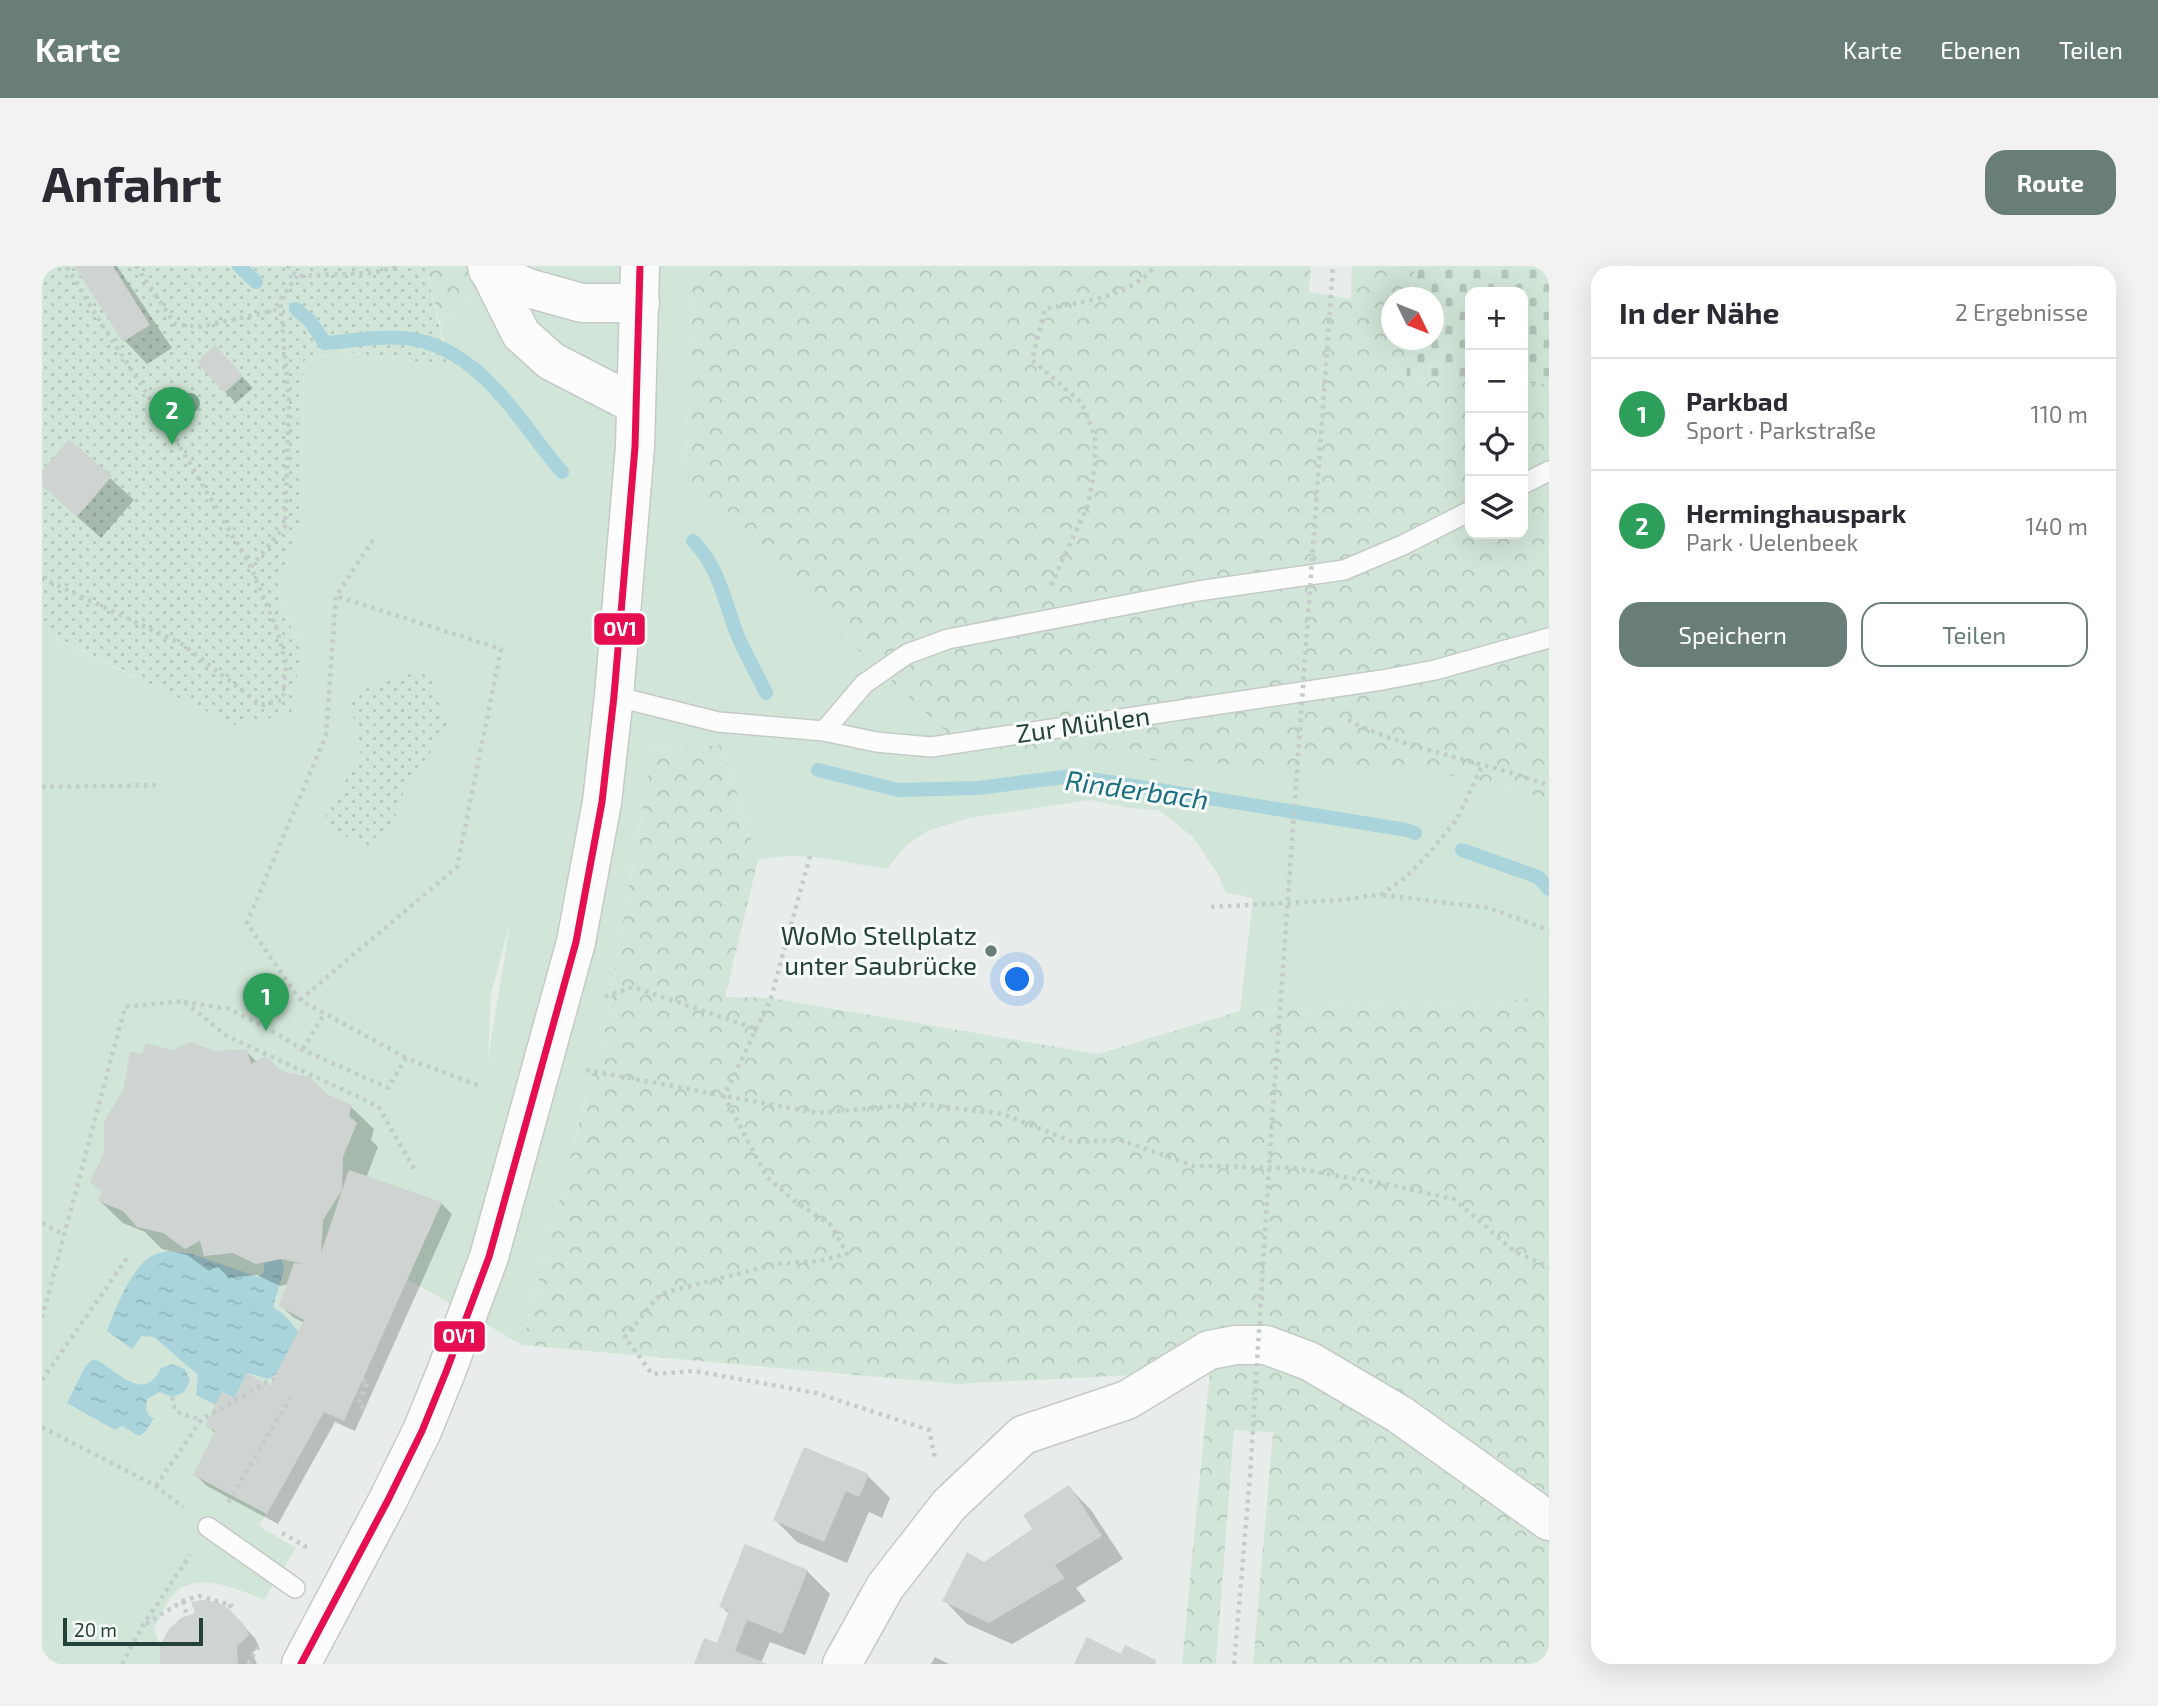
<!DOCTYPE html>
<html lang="de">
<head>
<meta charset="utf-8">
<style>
	:root { --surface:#fff; --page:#f2f2f3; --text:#2b2b33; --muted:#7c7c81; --line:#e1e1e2; --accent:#697e78 }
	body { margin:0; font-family:"Exo 2",sans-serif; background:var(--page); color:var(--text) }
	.controls { position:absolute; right:21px; top:21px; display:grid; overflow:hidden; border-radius:14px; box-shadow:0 7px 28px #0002 }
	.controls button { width:63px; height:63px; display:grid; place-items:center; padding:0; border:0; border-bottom:2px solid var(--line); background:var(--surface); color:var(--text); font:35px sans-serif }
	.compass { position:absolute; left:1339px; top:21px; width:63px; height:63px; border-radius:50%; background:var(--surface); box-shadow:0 7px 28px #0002; rotate:133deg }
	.scale { position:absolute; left:21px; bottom:18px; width:140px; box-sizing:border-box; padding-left:7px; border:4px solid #24423a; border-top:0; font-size:19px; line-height:24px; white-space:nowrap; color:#24423a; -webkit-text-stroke:5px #f7fbf9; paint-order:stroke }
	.you { position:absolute; left:976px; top:714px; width:24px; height:24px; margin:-18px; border:5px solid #fff; border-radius:50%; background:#1a73e8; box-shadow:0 0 0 10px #1a73e833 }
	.badge { display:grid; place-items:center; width:46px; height:46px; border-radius:50%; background:var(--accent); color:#fff; font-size:23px; font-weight:700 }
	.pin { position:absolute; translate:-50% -58px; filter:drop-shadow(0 2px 4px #0008) }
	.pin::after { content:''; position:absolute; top:37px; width:24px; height:21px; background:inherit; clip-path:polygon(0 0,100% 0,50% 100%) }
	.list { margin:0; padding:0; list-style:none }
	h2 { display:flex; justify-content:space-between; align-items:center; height:91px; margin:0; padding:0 28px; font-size:30px }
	h2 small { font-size:23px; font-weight:400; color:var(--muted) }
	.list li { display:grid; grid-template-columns:46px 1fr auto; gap:21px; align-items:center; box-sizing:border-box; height:112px; padding:0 28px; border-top:2px solid var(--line) }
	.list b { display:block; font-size:26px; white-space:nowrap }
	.list p { margin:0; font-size:23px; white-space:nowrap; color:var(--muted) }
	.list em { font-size:23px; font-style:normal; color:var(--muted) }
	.actions { display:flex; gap:14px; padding:21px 28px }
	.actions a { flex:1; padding:16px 0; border:2px solid var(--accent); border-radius:21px; text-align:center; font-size:24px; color:var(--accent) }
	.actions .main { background:var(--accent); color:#fff }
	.icon { flex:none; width:38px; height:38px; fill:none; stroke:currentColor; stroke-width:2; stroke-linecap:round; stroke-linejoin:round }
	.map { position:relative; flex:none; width:1507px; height:1398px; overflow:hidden; border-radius:21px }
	header { display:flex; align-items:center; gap:42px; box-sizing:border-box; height:98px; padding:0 35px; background:var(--accent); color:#fff }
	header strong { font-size:33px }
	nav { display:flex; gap:38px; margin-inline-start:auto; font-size:24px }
	.intro { display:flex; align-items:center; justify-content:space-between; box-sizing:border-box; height:168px; padding:0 42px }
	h1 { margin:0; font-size:49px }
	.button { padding:18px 32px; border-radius:21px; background:var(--accent); color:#fff; font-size:24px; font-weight:700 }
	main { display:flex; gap:42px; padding:0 42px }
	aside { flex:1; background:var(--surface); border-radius:21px; box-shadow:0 7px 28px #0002 }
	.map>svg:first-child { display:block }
	.grass { fill:#d1e6d8; fill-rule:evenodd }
	.forest { fill:url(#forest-crowns) }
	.cemetery { fill:url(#cemetery-stones) }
	.park { fill:url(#park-dots) }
	.water { fill:url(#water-ripples) }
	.shadow { fill:#0003 }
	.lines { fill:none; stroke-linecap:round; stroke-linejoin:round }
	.stream { stroke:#a9d4db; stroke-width:14 }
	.building { fill:#cfd4d2; fill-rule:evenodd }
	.service-casing { stroke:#c5cac8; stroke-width:22 }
	.minor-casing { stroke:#c5cac8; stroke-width:41 }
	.tertiary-casing { stroke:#c5cac8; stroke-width:41 }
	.path { stroke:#c3ccca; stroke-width:4.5; stroke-dasharray:3.5 5; stroke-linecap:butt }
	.service { stroke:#fcfcfc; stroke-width:19 }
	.minor { stroke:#fcfcfc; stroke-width:38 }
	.tertiary { stroke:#fcfcfc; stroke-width:38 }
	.path-bridge { stroke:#c3ccca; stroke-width:4.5; stroke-dasharray:3.5 5; stroke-linecap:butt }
	.bus-1-casing { stroke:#f7fbf9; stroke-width:12 }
	.bus-1 { stroke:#e50e51; stroke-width:7 }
	.tree { fill:#81ae93 }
	.poi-dot { fill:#697e78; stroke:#f7fbf9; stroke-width:2.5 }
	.labels { text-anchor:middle; stroke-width:6; stroke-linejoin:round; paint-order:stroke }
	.street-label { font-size:26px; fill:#24423a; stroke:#f7fbf9 }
	.poi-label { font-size:26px; fill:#24423a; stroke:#f7fbf9; text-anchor:end }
	.water-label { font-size:28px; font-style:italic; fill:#1c6f80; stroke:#f7fbf9 }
	.line-badge { stroke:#f7fbf9; stroke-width:2.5 }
	.badge-label { font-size:19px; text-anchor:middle; font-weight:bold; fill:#fff }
</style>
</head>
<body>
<header>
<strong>Karte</strong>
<nav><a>Karte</a><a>Ebenen</a><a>Teilen</a></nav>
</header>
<div class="intro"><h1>Anfahrt</h1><a class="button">Route</a></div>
<main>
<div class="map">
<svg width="1507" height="1398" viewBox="0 0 1507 1398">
	<defs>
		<pattern id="forest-crowns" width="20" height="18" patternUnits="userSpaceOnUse" patternTransform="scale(1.75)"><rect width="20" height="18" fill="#d1e6d8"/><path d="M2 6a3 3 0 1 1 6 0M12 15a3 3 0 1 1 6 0" fill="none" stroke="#b3c6ba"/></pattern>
		<pattern id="cemetery-stones" width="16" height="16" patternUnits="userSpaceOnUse" patternTransform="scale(1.75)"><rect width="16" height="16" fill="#d1e6d8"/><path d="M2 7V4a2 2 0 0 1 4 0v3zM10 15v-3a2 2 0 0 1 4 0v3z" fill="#b3c6ba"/></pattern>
		<pattern id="park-dots" width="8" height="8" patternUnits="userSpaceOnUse" patternTransform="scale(1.75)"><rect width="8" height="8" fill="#d1e6d8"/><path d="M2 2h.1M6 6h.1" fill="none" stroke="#b3c6ba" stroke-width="1.8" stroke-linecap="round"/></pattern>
		<pattern id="water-ripples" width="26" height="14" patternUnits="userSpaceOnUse" patternTransform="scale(1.75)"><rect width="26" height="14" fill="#a9d4db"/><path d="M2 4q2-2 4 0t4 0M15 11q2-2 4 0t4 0" fill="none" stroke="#91b7bd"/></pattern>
	</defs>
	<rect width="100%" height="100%" fill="#e8edeb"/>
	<path class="grass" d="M473,0H650L644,224L1407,509L1507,533V732L1198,745L1211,632L1184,627L1176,608L1150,570L1116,544L1087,542L1048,534L927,552L885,565L863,581L845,603C802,597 759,584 716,594L680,480L610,485L566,745L480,1079L364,1012L302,1155L282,1146L217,1260L254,1282L222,1334C198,1324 157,1305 134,1326C125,1334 118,1352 112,1363L118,1379V1398H0V365L92,411L259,384L235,328L258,258L262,95L291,84L407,100L398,57ZM466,663L467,664L446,793L449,728Z"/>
	<g class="forest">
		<polygon points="383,0 473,0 398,57"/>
		<polygon points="650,0 1269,0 1267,26 1309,33 1310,0 1373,0 1370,31 1350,32 1350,74 1367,74 1364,112 1428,115 1428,268 1481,268 1481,117 1507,118 1507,533 1407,509 925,485 644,224"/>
		<polygon points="680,479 716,594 683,731 729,732 1056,788 1198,745 1507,732 1507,1398 1211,1398 1231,1166 1192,1164 1174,1398 1140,1398 1168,1105 915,1118 480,1079 566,745 610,485"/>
	</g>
	<polygon class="cemetery" points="1373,0 1507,0 1507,118 1481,117 1481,26 1428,26 1428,115 1364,112 1367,74 1392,74 1392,32 1370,31"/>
	<g class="park">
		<polygon points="0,0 383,0 407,100 291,84 262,95 258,258 235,328 259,384 249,448 193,459 0,365"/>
		<polygon points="381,403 388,406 405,459 376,506 365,516 347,569 328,580 299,568 282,553 319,487 307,428"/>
	</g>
	<g class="water">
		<path d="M126,985L150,988L216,1011L222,1006V997L239,993L242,1003L231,1041L242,1049L257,1066L234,1108L226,1113L205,1107L193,1132L180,1126L174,1139L154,1129L156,1109L112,1071L100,1070L90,1083L65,1065C73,1044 89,1001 110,990C114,988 121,986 126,985Z"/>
		<path d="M51,1094L57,1095C79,1109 103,1136 119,1102L131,1098L143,1103L148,1115L142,1126L130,1131L118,1126L105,1133L104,1143L107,1150L112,1152L102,1167L97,1170L80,1160L73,1164L25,1137L44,1099Z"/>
	</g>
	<g class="shadow">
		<polygon points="34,0 75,0 130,82 105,98 83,75"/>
		<polygon points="184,93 211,122 194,137 183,126"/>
		<polygon points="28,175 92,234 59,272 0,219 0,208"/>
		<polygon points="204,785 215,796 309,841 332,863 329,874 336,881 324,912 399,937 410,948 313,1165 293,1156 236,1258 165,1220 153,1209 174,1168 165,1159 193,1134 229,1122 262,1057 251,1051 239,1040 247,1018 238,1020 215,1009 187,1012 175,1000 167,1005 145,989 120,983 103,966 81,957 58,935 64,888 101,790 130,786"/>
		<polygon points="826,1210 848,1232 840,1252 827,1246 805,1297 755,1276 733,1254"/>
		<polygon points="1027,1221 1049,1244 1081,1293 1034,1322 1044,1335 970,1378 925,1358 903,1335 942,1298 992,1264"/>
		<polygon points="765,1305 788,1328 763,1389 728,1376 719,1397 722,1398 654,1398 676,1379 688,1349 679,1340"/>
		<polygon points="185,1343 213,1372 217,1381 210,1387 215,1398 120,1398"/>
		<polygon points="893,1391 907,1398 889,1398"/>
	</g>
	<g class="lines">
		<g class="stream">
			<polyline points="197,0 214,16"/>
			<path d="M254,43L268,55L283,77C308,75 352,68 375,74C443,89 478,157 520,206"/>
			<path d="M651,275C675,298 682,332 693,363C701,384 714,406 724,427"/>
			<polyline points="776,504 856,524 936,522 1030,510 1365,564 1373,567"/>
			<polyline points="1420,584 1496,611 1507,623"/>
		</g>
	</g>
	<g class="building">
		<polygon points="32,0 71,0 108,59 81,76"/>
		<polygon points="173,79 201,110 182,127 155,96"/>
		<polygon points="27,173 70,210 35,251 0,220 0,205"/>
		<path d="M149,776L172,785L205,783L209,798L223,790L240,805L268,811L285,828L310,839L307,850L315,857L301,891L300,924L307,904L400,936L302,1155L282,1146L225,1248L151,1209L173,1165L163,1160L180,1126L193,1132L205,1107L228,1120L262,1054L237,1040L252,997L262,998L239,993L214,998L191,987L162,990L158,975L143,983L121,967L95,961L81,945L56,935L59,926L48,916L62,887V855L81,825L88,786L100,788L104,777L130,784ZM300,924L299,928L279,987L281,954Z"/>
		<polygon points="762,1181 827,1208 817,1231 804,1225 782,1276 731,1254"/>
		<polygon points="1027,1219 1060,1270 1013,1299 1023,1312 947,1357 900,1335 925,1286 942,1296 990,1263 981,1249"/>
		<polygon points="703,1278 766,1304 740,1368 705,1354 693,1385 726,1398 652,1398 662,1372 675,1377 687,1345 677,1341"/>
		<polygon points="162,1334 175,1336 186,1342 202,1359 207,1369 195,1380 196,1398 118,1398 118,1379 127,1363 139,1352 153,1347 149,1336"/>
		<polygon points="1045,1371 1079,1388 1083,1379 1114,1394 1113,1398 1032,1398"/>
	</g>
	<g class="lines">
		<defs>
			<g id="service">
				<polyline points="1481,218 1507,205"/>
				<polyline points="572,430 676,456 782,465 834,476 889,481 1340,414 1393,404 1507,372"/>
				<polyline points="782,465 822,418 865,388 906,373 1156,325 1302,304 1361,279 1428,245"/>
				<polyline points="166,1261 253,1322"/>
			</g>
			<g id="minor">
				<polyline points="445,0 479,68 509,95 594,139"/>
				<polyline points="446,4 486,22 540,37 598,37"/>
				<polyline points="800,1398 843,1321 907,1239 981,1169 1085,1134 1167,1084 1194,1079 1224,1079 1267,1095 1357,1148 1507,1255"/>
			</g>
			<polyline id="tertiary" points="259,1398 346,1234 380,1165 404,1106 447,991 534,676 560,536 572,430 593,181 598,0"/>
		</defs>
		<use href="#service" class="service-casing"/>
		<use href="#minor" class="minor-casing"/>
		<use href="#tertiary" class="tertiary-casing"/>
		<g class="path">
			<polyline points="94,0 133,58 157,61 239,43"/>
			<polyline points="245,0 255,10 331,7 357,0"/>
			<polyline points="331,274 294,330 284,469 205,657 258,734 364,792"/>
			<polyline points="209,301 243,260 247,136 238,34 255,10"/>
			<polyline points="0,312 140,378 219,439 241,434 244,398 235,364 209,301 124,157 59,57 24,0"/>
			<path d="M1009,319L1046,239L1053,200V171L1040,137L990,94L1003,43C1040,35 1088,32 1113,0"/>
			<path d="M1306,454C1368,486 1442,494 1507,520"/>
			<polyline points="0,521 118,519"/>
			<polyline points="768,590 729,732 682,830 725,911 751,934 789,959 805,988 778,995 733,998 618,1028 583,1071 610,1108 653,1105 774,1127 887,1164 893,1192"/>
			<polyline points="1341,629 1447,642 1507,664"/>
			<polyline points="1169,641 1299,634 1340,628 1364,611 1389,585 1415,553 1441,498"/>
			<polyline points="563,731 591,721 715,763"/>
			<polyline points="258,734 415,601 459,383 294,330"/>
			<polyline points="142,736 187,743 227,763 261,784 346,822 364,792 441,821"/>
			<polyline points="261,783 282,748"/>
			<polyline points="544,804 775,847 879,838 961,848 1031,876 1079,874 1152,900 1252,902 1348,919 1412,933 1472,985 1507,1001"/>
			<polyline points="0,957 21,968"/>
			<polyline points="0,1052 83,741 141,735 185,770 336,840 374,906"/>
			<polyline points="0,1114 85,992"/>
			<polyline points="320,1114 326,1116 316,1138 322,1142"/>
			<polyline points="130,1131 133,1145 159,1154"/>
			<polyline points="0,1161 114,1220 141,1241"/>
			<polyline points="114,1220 159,1154 232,1112"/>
			<polyline points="186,1236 249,1131"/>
			<polyline points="240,1267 263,1280 262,1287"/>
			<polyline points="141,1335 145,1350"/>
			<polyline points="104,1358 141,1335 157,1330 189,1339 186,1342"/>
			<polyline points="80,1398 100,1361 148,1289"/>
			<polyline points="206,1398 216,1381"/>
			<polyline points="1192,1398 1208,1211"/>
		</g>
		<use href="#service" class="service"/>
		<use href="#minor" class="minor"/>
		<use href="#tertiary" class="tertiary"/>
		<polyline class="path-bridge" points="1208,1211 1229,870 1291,0"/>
		<defs>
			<polyline id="bus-1" points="259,1398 346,1234 380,1165 404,1106 447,991 534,676 560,536 572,430 593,181 598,0"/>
		</defs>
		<use href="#bus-1" class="bus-1-casing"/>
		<use href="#bus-1" class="bus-1"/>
	</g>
	<circle class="tree" cx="148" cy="137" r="10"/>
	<circle class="poi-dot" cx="949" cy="685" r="7"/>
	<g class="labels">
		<g class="street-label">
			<text transform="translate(1041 459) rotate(-8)" y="9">Zur Mühlen</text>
		</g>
		<g class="poi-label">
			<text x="935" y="679">WoMo Stellplatz<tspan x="935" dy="30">unter Saubrücke</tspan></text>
		</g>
		<g class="water-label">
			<text transform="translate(1095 524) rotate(8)" y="10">Rinderbach</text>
		</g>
	</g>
	<g class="line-badge">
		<rect x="551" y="346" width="53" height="34" rx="7" fill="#e50e51"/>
		<rect x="391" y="1054" width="53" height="33" rx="7" fill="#e50e51"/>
	</g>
	<g class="badge-label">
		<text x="578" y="370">OV1</text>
		<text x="417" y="1077">OV1</text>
	</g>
</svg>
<div class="controls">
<button>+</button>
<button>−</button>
<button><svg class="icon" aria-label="locate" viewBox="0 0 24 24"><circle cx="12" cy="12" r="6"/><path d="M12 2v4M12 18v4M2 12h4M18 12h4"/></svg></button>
<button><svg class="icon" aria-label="layers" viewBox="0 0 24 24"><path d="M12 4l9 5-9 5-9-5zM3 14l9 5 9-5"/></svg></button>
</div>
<svg class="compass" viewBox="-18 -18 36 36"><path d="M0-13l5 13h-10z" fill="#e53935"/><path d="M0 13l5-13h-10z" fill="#7c7c81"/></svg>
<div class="scale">20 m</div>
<div class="you"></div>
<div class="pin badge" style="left:224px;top:765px;background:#2e9e5b">1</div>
<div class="pin badge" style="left:130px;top:179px;background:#2e9e5b">2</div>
</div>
<aside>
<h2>In der Nähe<small>2 Ergebnisse</small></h2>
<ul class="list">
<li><span class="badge" style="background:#2e9e5b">1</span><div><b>Parkbad</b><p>Sport · Parkstraße</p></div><em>110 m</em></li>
<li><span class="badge" style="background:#2e9e5b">2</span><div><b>Herminghauspark</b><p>Park · Uelenbeek</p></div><em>140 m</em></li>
</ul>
<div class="actions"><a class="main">Speichern</a><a>Teilen</a></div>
</aside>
</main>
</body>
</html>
